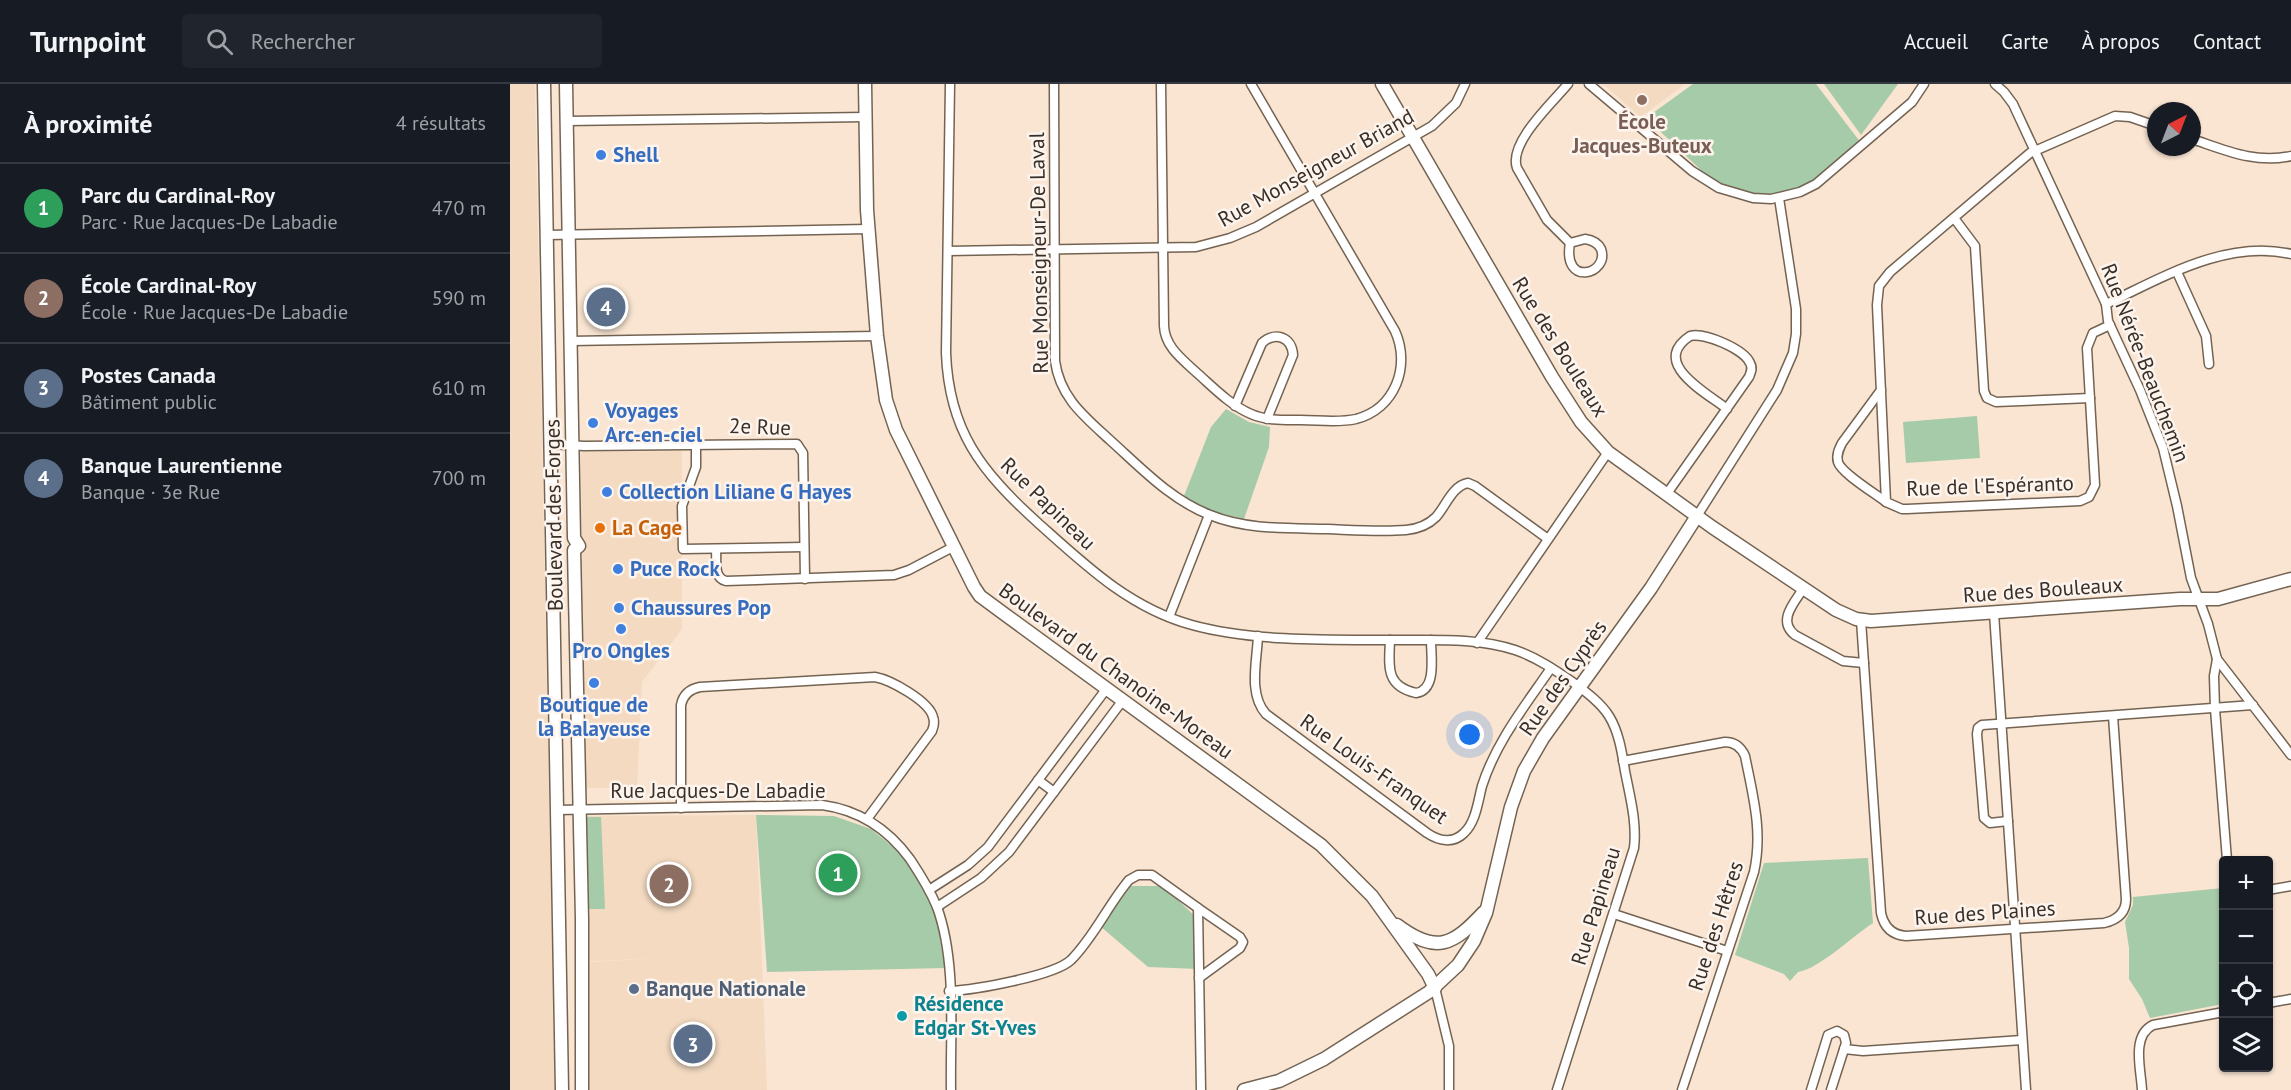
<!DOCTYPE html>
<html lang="fr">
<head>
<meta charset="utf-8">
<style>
	:root { --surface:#171b24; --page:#20242c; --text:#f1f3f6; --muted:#9ea1a6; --line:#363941; --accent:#be98cb }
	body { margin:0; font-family:"PT Sans",sans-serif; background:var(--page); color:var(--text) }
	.controls { position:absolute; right:18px; bottom:18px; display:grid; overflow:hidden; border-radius:6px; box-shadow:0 2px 4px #0004 }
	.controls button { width:54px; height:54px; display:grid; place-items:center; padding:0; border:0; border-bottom:2px solid var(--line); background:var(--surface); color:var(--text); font:30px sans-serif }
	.compass { position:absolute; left:1637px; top:18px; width:54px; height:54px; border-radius:50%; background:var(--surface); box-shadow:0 2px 4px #0004; rotate:42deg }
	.you { position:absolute; left:960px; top:651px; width:21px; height:21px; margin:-15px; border:4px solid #fff; border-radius:50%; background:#1a73e8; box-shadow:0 0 0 9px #1a73e833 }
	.badge { display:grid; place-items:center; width:39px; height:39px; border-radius:50%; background:var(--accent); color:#fff; font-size:20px; font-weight:700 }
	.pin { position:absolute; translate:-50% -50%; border:3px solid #fff; box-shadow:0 2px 6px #0006 }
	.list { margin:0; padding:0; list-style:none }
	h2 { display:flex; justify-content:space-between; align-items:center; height:78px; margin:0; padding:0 24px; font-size:26px }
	h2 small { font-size:20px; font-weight:400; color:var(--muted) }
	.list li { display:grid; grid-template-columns:39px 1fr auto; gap:18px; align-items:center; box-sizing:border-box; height:90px; padding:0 24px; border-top:2px solid var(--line) }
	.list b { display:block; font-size:22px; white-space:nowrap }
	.list p { margin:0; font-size:20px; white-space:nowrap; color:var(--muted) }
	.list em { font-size:20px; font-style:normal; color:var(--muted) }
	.icon { flex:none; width:33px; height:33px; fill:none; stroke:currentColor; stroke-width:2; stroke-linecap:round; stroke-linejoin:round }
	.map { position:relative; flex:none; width:1781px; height:1006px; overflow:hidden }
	header { display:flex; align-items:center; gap:36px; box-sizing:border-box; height:84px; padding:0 30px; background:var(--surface); border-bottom:2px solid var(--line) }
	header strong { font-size:28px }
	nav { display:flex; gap:33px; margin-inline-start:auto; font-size:21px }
	.search { width:420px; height:54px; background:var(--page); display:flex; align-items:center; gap:15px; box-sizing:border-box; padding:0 21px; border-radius:6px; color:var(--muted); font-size:22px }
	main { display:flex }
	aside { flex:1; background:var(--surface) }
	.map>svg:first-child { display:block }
	.built { fill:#f3dac1 }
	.green { fill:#a6cba8 }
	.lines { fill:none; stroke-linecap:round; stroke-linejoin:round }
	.street-casing { stroke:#746352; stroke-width:11 }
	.secondary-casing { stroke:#746352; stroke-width:15 }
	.street { stroke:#fff; stroke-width:8 }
	.secondary { stroke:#fff; stroke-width:12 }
	.education-dot { fill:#8d6e63; stroke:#fdf4ed; stroke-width:2 }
	.shop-dot { fill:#3f7fe0; stroke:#fdf4ed; stroke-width:2 }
	.food-dot { fill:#e8710a; stroke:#fdf4ed; stroke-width:2 }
	.service-dot { fill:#5c6f8a; stroke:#fdf4ed; stroke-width:2 }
	.culture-dot { fill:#0f9aa8; stroke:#fdf4ed; stroke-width:2 }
	.labels { text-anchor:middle; stroke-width:5; stroke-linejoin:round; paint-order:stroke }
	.education-label { font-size:21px; font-weight:bold; fill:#785e54; stroke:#fdf4ed }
	.shop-label { font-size:21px; font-weight:bold; fill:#366cbe; stroke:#fdf4ed; text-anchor:start }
	.street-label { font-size:21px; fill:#372f28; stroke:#fdf4ed }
	.food-label { font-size:21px; font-weight:bold; fill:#c56008; stroke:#fdf4ed; text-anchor:start }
	.service-label { font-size:21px; font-weight:bold; fill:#4e5e75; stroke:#fdf4ed; text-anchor:start }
	.culture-label { font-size:21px; font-weight:bold; fill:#0d838f; stroke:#fdf4ed; text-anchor:start }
</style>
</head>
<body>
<header>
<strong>Turnpoint</strong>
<div class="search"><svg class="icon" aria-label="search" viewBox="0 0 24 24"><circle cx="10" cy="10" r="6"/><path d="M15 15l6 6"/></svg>Rechercher</div>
<nav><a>Accueil</a><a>Carte</a><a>À propos</a><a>Contact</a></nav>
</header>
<main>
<aside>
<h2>À proximité<small>4 résultats</small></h2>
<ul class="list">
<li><span class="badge" style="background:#2e9e5b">1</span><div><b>Parc du Cardinal-Roy</b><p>Parc · Rue Jacques-De Labadie</p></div><em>470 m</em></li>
<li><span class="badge" style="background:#8d6e63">2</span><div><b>École Cardinal-Roy</b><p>École · Rue Jacques-De Labadie</p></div><em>590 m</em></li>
<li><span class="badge" style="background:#5c6f8a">3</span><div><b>Postes Canada</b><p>Bâtiment public</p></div><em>610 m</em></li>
<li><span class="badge" style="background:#5c6f8a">4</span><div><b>Banque Laurentienne</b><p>Banque · 3e Rue</p></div><em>700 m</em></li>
</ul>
</aside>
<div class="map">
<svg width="1781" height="1006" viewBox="0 0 1781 1006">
	<rect width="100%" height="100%" fill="#f9e5d2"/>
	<g class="built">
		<polygon points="0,0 25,0 45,1006 0,1006"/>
		<polygon points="1093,0 1175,0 1131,33"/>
		<polygon points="172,367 172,545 132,598 127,704 72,704 71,368"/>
		<polygon points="246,731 257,1006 76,1006 72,879 161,873 72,878 69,732"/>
	</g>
	<g class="green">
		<polygon points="1183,0 1306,0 1351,59 1315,92 1266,118 1212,106 1136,34"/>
		<polygon points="1314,0 1388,0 1351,51"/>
		<polygon points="716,325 739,338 760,343 759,363 734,435 701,427 674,412 701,343"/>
		<polygon points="1467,332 1470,374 1396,379 1393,338"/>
		<polygon points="246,731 324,732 361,745 388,767 423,812 435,884 257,888"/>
		<polygon points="69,733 91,733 95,825 71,825"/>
		<path d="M1358,774L1363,839C1344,851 1309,885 1288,888L1280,897L1274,890L1225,871L1254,779Z"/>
		<polygon points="621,802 653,802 690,837 688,885 638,883 590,842"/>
		<polygon points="1713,804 1713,920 1640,934 1632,915 1619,895 1619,864 1615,838 1623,821 1623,813"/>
	</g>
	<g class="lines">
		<defs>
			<g id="street">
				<path d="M440,0L436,269C439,347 471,387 527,438C574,480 619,524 682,541C743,558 825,556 889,556C927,556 969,554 1005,566C1026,573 1045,586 1064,599C1076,608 1091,619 1099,632C1109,648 1112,669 1115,687C1120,713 1127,738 1124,764L1047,1006"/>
				<path d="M544,0L545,277C550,314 575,333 601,357C631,384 661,416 700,431C737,446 778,444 818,445C843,446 870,448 896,446C907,445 918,441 926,433C936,422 942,402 958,399L965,402L1038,455"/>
				<path d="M651,0L654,242C655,263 672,275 687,289C704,304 720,321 741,330C757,337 775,336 791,336C809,336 828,339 846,335C885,325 901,282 885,247L741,0"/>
				<path d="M1058,0C1043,18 998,59 1007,84L1037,136L1060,159"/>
				<polyline points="1079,0 1182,87 1209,104 1243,114 1261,115 1290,108 1306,100 1402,18 1414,0"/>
				<polyline points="1485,0 1494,8 1503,20 1596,220 1598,237 1630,306 1653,364 1667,422 1681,494 1698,540 1707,575 1781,671"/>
				<polyline points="56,37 355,33"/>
				<path d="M1682,55C1715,66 1745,80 1781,72"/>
				<polyline points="1444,134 1465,162 1474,307 1477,314 1486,318 1580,314"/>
				<polyline points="37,151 358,145"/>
				<path d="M1075,155C1082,156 1088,159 1091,165C1100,190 1052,204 1060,159Z"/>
				<polyline points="438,167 686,163 720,154 746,143 922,42 946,19 955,0"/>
				<polyline points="1667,188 1696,252 1699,280"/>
				<path d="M1596,220C1652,194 1716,155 1781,170"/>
				<polyline points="1600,241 1583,249 1577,264 1585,401 1579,413 1570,417 1397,425 1392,425 1376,418 1367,221 1369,202 1380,188 1520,69 1605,32 1620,33 1646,42"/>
				<polyline points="60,257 367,252"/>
				<path d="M1371,306L1332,359C1329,365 1326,371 1328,378C1331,389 1366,410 1376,418"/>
				<path d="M725,322L752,259C765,247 782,253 783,271L757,335"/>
				<polyline points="41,360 74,362 287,360 293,369 295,495"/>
				<polyline points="186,360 186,383 172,422 173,465 294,463"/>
				<path d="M1156,411L1239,293C1241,288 1243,284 1240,279C1234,265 1194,248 1180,252C1139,279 1197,309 1217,325"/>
				<polyline points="1187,432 1267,306 1283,269 1286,250 1286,225 1269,114"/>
				<path d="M206,466C207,477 203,494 216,497L384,491L399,486L443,463"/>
				<path d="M1293,505C1284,519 1267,537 1285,551L1333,577L1354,579"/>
				<polyline points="1484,529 1516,1006"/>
				<polyline points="659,533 699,431"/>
				<path d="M1351,536L1371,829C1374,843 1382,851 1396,852L1594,839C1607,836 1616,829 1616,815L1603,632"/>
				<path d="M748,552C747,577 738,610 756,630L917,749C929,757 943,760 954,749C966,738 968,717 972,702C986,658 1015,622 1041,584"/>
				<path d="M880,556C879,582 875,602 906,609C927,606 921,573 921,556"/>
				<polyline points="967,559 1098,368"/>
				<polyline points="1707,575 1704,592 1705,625 1717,776"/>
				<path d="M1113,677L1215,658C1224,658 1231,663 1235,672C1243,712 1253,748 1244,788L1172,1006"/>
				<polyline points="528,696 544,708"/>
				<path d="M171,724V621C173,611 180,605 190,603L365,593C381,596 419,617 423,633C425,638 424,642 422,647L357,735"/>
				<path d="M47,726L312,721C349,726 378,745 400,775C410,790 420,806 427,823C447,878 440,949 441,1006"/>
				<polyline points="1498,737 1480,739 1474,734 1467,650 1468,644 1472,641 1743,621"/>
				<polyline points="419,806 458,781 478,763 597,604"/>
				<polyline points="1758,806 1781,802"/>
				<polyline points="427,823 471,794 499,768 613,616"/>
				<polyline points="688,824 730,853 733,858 730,864 689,894"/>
				<polyline points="1104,830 1217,867"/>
				<polyline points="925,904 939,962 939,1006"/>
				<path d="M439,907C464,906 544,892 561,876C584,853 598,821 619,796L628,791H642L688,824L691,1006"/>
				<polyline points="1758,919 1781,915"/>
				<polyline points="1334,965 1353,967 1512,956"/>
				<polyline points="1301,1006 1318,951 1327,947 1334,951 1336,959 1321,1006"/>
				<path d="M1632,1006C1631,985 1621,952 1643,941L1714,928"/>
			</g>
			<g id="secondary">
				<polyline points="34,0 52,1006"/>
				<polyline points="56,0 64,454 69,462 64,466 72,835 72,1006"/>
				<polyline points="355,0 357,126 367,252 376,316 386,346 464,503 470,512 493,529 811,761 862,812 918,890 925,904"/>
				<polyline points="872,0 1042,293 1071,338 1098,368 1202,443 1326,526 1346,535 1361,537 1670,515 1708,515 1781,495"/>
				<path d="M887,841C927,871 943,861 974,828"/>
				<polyline points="734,1006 769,997 814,975 919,908 948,881 964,857 976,829 1001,723 1014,687 1033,654 1141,504 1187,432"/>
			</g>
		</defs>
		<use href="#street" class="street-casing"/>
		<use href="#secondary" class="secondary-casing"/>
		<use href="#street" class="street"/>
		<use href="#secondary" class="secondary"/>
	</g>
	<circle class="education-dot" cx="1132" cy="16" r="6"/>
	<g class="shop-dot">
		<circle cx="91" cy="71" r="6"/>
		<circle cx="83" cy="339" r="6"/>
		<circle cx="97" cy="408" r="6"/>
		<circle cx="108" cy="485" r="6"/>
		<circle cx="109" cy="524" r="6"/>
		<circle cx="111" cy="545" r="6"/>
		<circle cx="84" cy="599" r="6"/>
	</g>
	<circle class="food-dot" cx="90" cy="444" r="6"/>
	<circle class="service-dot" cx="124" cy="905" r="6"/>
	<circle class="culture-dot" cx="392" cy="932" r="6"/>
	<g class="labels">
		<g class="education-label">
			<text x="1132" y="45">École<tspan x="1132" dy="24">Jacques-Buteux</tspan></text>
		</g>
		<g class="shop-label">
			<text x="103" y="78">Shell</text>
			<text x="95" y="334">Voyages<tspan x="95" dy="24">Arc-en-ciel</tspan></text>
			<text x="109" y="415">Collection Liliane G Hayes</text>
			<text x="120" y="492">Puce Rock</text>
			<text x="121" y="531">Chaussures Pop</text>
			<text x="111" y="574" text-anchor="middle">Pro Ongles</text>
			<text x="84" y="628" text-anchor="middle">Boutique de<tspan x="84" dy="24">la Balayeuse</tspan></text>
		</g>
		<g class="street-label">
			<text transform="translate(806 84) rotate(-29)" y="7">Rue Monseigneur Briand</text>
			<text transform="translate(529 169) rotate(-91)" y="7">Rue Monseigneur-De Laval</text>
			<text transform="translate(1050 263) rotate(58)" y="7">Rue des Bouleaux</text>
			<text transform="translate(1635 279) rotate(69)" y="7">Rue Nérée-Beauchemin</text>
			<text transform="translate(250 343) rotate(2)" y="7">2e Rue</text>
			<text transform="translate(1480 402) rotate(-2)" y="7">Rue de l'Espéranto</text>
			<text transform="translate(538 420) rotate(44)" y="7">Rue Papineau</text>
			<text transform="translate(44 431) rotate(-91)" y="7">Boulevard des Forges</text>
			<text transform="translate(1533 506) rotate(-4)" y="7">Rue des Bouleaux</text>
			<text transform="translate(606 587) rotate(36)" y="7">Boulevard du Chanoine-Moreau</text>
			<text transform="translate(1053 594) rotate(-55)" y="7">Rue des Cyprès</text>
			<text transform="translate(864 685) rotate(35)" y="7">Rue Louis-Franquet</text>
			<text x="208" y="714">Rue Jacques-De Labadie</text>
			<text transform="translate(1086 822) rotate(-73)" y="7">Rue Papineau</text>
			<text transform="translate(1475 829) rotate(-4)" y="7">Rue des Plaines</text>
			<text transform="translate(1206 842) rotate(-72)" y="7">Rue des Hêtres</text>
		</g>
		<g class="food-label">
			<text x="102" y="451">La Cage</text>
		</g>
		<g class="service-label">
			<text x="136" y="912">Banque Nationale</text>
		</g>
		<g class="culture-label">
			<text x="404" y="927">Résidence<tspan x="404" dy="24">Edgar St-Yves</tspan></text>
		</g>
	</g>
</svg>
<div class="controls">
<button>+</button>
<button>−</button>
<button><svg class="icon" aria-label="locate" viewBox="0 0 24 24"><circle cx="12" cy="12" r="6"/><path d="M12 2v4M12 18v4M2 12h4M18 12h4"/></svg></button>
<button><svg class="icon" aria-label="layers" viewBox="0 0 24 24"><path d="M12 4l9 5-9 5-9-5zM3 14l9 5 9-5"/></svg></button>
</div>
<svg class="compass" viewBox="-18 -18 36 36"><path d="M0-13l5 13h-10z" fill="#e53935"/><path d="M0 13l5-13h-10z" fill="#9ea1a6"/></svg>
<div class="you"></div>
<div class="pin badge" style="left:328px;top:789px;background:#2e9e5b">1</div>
<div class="pin badge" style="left:159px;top:800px;background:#8d6e63">2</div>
<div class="pin badge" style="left:183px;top:960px;background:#5c6f8a">3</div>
<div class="pin badge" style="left:96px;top:223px;background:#5c6f8a">4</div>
</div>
</main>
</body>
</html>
